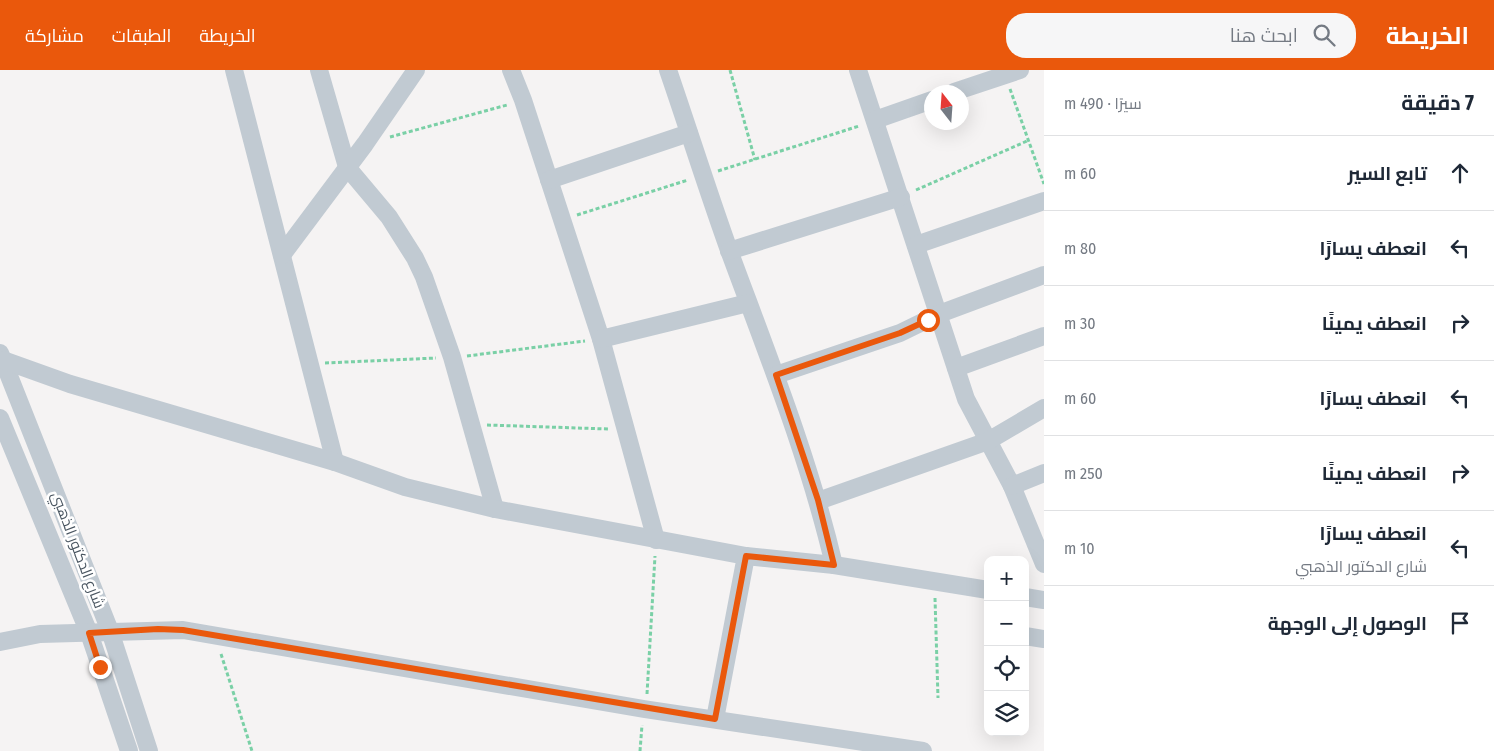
<!DOCTYPE html>
<html lang="ar">
<head>
<meta charset="utf-8">
<style>
	:root { --surface:#fff; --page:#f6f6f7; --text:#1f2937; --muted:#747a83; --line:#e0e1e3; --accent:#ea580c }
	body { margin:0; font-family:"Fira Sans Condensed",Cairo,sans-serif; background:var(--page); color:var(--text); direction:rtl }
	.controls { position:absolute; right:15px; bottom:15px; display:grid; overflow:hidden; border-radius:10px; box-shadow:0 5px 20px #0002 }
	.controls button { width:45px; height:45px; display:grid; place-items:center; padding:0; border:0; border-bottom:1px solid var(--line); background:var(--surface); color:var(--text); font:25px sans-serif }
	.compass { position:absolute; left:924px; top:15px; width:45px; height:45px; border-radius:50%; background:var(--surface); box-shadow:0 5px 20px #0002; rotate:343deg }
	.stop { position:absolute; width:15px; height:15px; margin:-11px; border:4px solid #ea580c; border-radius:50%; background:#fff }
	.stop.end { background:#ea580c; border-color:#fff; box-shadow:0 1px 5px #0008 }
	.list { margin:0; padding:0; list-style:none }
	h2 { display:flex; justify-content:space-between; align-items:center; height:65px; margin:0; padding:0 20px; font-size:21px }
	h2 small { font-size:16px; font-weight:400; color:var(--muted) }
	.list li { display:grid; grid-template-columns:32px 1fr auto; gap:15px; align-items:center; box-sizing:border-box; height:75px; padding:0 20px; border-top:1px solid var(--line) }
	.list b { display:block; font-size:19px; white-space:nowrap }
	.list p { margin:0; font-size:16px; white-space:nowrap; color:var(--muted) }
	.list em { font-size:16px; font-style:normal; color:var(--muted) }
	.icon { flex:none; width:28px; height:28px; fill:none; stroke:currentColor; stroke-width:2; stroke-linecap:round; stroke-linejoin:round }
	.map { position:relative; flex:none; width:1044px; height:681px; overflow:hidden; direction:ltr }
	header { display:flex; align-items:center; gap:30px; box-sizing:border-box; height:70px; padding:0 25px; background:var(--accent); color:#fff }
	header strong { font-size:24px }
	nav { display:flex; gap:28px; margin-inline-start:auto; font-size:18px }
	.search { width:350px; height:45px; background:var(--page); display:flex; align-items:center; gap:12px; box-sizing:border-box; padding:0 18px; border-radius:20px; color:var(--muted); font-size:19px }
	main { display:flex }
	aside { flex:1; background:var(--surface) }
	.map>svg:first-child { display:block }
	.lines { fill:none; stroke-linecap:round; stroke-linejoin:round }
	.path { stroke:#7ad0a6; stroke-width:3; stroke-dasharray:4 2.5; stroke-linecap:butt }
	.minor { stroke:#c1cad2; stroke-width:18 }
	.route { stroke:#ea580c; stroke-width:6 }
	.labels { text-anchor:middle; stroke-width:5; stroke-linejoin:round; paint-order:stroke }
	.street-label { font-size:15px; fill:#4a5661; stroke:#fff }
</style>
</head>
<body>
<header>
<strong>الخريطة</strong>
<div class="search"><svg class="icon" aria-label="search" viewBox="0 0 24 24"><circle cx="10" cy="10" r="6"/><path d="M15 15l6 6"/></svg>ابحث هنا</div>
<nav><a>الخريطة</a><a>الطبقات</a><a>مشاركة</a></nav>
</header>
<main>
<aside>
<h2>7 دقيقة<small>سيرًا · 490 m</small></h2>
<ul class="list">
<li><svg class="icon" aria-label="ahead" viewBox="0 0 24 24"><path d="M12 20V5M6 11l6-6 6 6"/></svg><div><b>تابع السير</b></div><em>60 m</em></li>
<li><svg class="icon" aria-label="left" viewBox="0 0 24 24"><path d="M17 20v-9H6M10 6l-5 5 5 5"/></svg><div><b>انعطف يسارًا</b></div><em>80 m</em></li>
<li><svg class="icon" aria-label="right" viewBox="0 0 24 24"><path d="M7 20v-9h11M14 6l5 5-5 5"/></svg><div><b>انعطف يمينًا</b></div><em>30 m</em></li>
<li><svg class="icon" aria-label="left" viewBox="0 0 24 24"><path d="M17 20v-9H6M10 6l-5 5 5 5"/></svg><div><b>انعطف يسارًا</b></div><em>60 m</em></li>
<li><svg class="icon" aria-label="right" viewBox="0 0 24 24"><path d="M7 20v-9h11M14 6l5 5-5 5"/></svg><div><b>انعطف يمينًا</b></div><em>250 m</em></li>
<li><svg class="icon" aria-label="left" viewBox="0 0 24 24"><path d="M17 20v-9H6M10 6l-5 5 5 5"/></svg><div><b>انعطف يسارًا</b><p>شارع الدكتور الذهبي</p></div><em>10 m</em></li>
<li><svg class="icon" aria-label="arrive" viewBox="0 0 24 24"><path d="M6 21V4h12l-3 4 3 4H6"/></svg><div><b>الوصول إلى الوجهة</b></div></li>
</ul>
</aside>
<div class="map">
<svg width="1044" height="681" viewBox="0 0 1044 681">
	<rect width="100%" height="100%" fill="#f5f3f3"/>
	<g class="lines">
		<g class="path">
			<polyline points="730,0 755,90"/>
			<polyline points="1010,19 1044,114"/>
			<polyline points="390,67 507,35"/>
			<polyline points="718,101 859,56"/>
			<polyline points="916,120 1027,71"/>
			<polyline points="577,145 688,110"/>
			<polyline points="467,286 585,271"/>
			<polyline points="325,293 436,288"/>
			<polyline points="487,355 608,359"/>
			<polyline points="935,528 938,628"/>
			<polyline points="221,584 252,681"/>
			<polyline points="647,624 655,486"/>
			<polyline points="640,681 642,655"/>
		</g>
		<g class="minor">
			<polyline points="234,0 335,392"/>
			<polyline points="319,0 347,97 389,147 415,188 424,207 452,287 495,439"/>
			<polyline points="511,0 523,30 601,269 656,470"/>
			<path d="M668,0C689,61 708,122 730,183C768,286 809,388 834,495"/>
			<polyline points="858,0 966,329 1012,416 1044,494"/>
			<polyline points="954,22 1020,0"/>
			<polyline points="875,50 932,30"/>
			<polyline points="549,110 689,63"/>
			<polyline points="916,175 1044,131"/>
			<polyline points="729,181 901,127"/>
			<polyline points="282,185 365,74 416,0"/>
			<polyline points="601,269 748,233"/>
			<polyline points="0,283 110,561 149,681"/>
			<polyline points="3,290 70,314 335,392 405,417 495,439 746,486 715,649"/>
			<polyline points="956,298 1044,266"/>
			<polyline points="776,305 900,263 939,244 1044,205"/>
			<polyline points="0,348 89,563 129,681"/>
			<polyline points="1012,416 1044,403"/>
			<polyline points="818,431 988,371 1044,338"/>
			<polyline points="746,486 834,495 988,520"/>
			<polyline points="1025,527 1044,530"/>
			<polyline points="1025,566 1044,569"/>
			<polyline points="0,572 40,564 183,560 644,639 923,681"/>
		</g>
	</g>
	<g class="lines">
		<polyline class="route" points="100,597 89,563 158,559 183,560 715,649 746,486 834,495 818,430 776,305 900,263 928,250"/>
	</g>
	<g class="labels">
		<g class="street-label">
			<text transform="translate(78 480) rotate(69)" y="5">شارع الدكتور الذهبي</text>
		</g>
	</g>
</svg>
<div class="controls">
<button>+</button>
<button>−</button>
<button><svg class="icon" aria-label="locate" viewBox="0 0 24 24"><circle cx="12" cy="12" r="6"/><path d="M12 2v4M12 18v4M2 12h4M18 12h4"/></svg></button>
<button><svg class="icon" aria-label="layers" viewBox="0 0 24 24"><path d="M12 4l9 5-9 5-9-5zM3 14l9 5 9-5"/></svg></button>
</div>
<svg class="compass" viewBox="-18 -18 36 36"><path d="M0-13l5 13h-10z" fill="#e53935"/><path d="M0 13l5-13h-10z" fill="#747a83"/></svg>
<div class="stop" style="left:928px;top:250px"></div>
<div class="stop end" style="left:100px;top:597px"></div>
</div>
</main>
</body>
</html>
